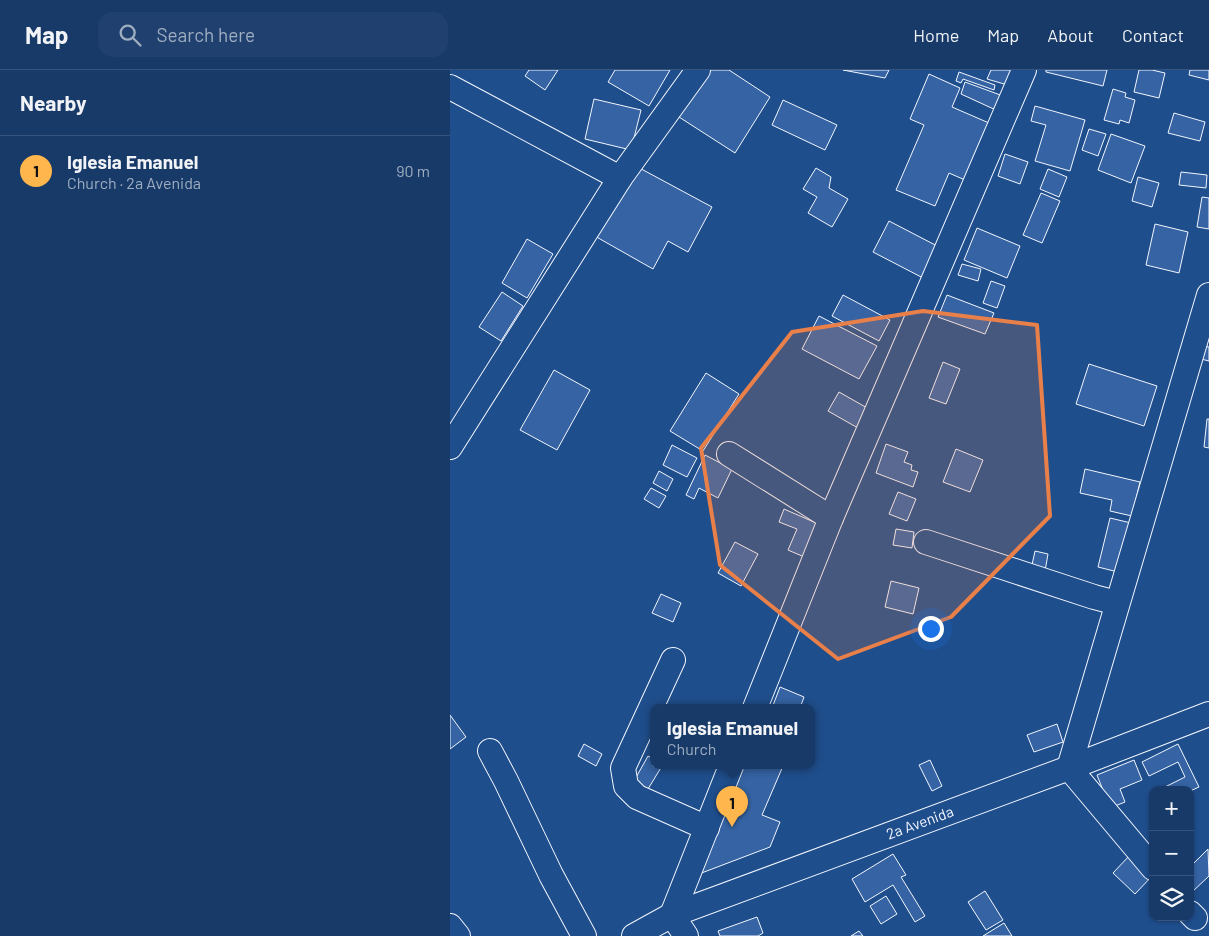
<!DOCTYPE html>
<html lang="en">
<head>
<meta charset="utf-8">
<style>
	:root { --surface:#173a69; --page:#20416f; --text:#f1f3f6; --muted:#9eadc0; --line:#36547d; --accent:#ffb74d }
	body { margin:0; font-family:Barlow,sans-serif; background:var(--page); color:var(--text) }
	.controls { position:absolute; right:15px; bottom:15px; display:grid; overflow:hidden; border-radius:10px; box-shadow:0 1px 4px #0004 }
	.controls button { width:45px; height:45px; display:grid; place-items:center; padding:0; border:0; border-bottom:1px solid var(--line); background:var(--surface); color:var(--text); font:25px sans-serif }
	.you { position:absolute; left:480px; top:558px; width:18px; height:18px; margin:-12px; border:4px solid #fff; border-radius:50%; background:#1a73e8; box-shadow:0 0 0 8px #1a73e833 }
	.badge { display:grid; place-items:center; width:32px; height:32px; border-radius:50%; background:var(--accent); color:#111; font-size:16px; font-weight:700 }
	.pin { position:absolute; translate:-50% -41px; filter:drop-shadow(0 1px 2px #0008) }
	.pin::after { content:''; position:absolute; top:26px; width:18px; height:15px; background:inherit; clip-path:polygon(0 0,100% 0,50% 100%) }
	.popup { position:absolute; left:200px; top:634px; width:165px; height:65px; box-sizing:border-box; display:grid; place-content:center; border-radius:10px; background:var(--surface); filter:drop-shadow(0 1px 4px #0005); font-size:16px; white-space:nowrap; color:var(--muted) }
	.popup b { font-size:19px; color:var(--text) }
	.popup::after { content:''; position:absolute; left:50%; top:100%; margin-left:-10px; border:10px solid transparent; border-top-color:var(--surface) }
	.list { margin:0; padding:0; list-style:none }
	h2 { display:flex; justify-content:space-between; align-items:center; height:65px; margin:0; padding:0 20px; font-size:21px }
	h2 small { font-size:16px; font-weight:400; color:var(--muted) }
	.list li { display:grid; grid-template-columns:32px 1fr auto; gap:15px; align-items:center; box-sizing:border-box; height:70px; padding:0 20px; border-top:1px solid var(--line) }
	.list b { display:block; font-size:19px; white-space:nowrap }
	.list p { margin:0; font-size:16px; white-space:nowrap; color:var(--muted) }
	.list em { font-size:16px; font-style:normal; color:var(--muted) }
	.icon { flex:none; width:28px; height:28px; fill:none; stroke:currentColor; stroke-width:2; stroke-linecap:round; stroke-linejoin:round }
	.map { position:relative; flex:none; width:759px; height:866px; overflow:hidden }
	header { display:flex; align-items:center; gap:30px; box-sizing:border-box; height:70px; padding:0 25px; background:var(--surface); border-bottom:1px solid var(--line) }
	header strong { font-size:24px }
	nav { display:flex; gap:28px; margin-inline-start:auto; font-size:18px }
	.search { width:350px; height:45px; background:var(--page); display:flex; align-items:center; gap:12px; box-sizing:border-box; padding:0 18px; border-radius:15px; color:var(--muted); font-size:19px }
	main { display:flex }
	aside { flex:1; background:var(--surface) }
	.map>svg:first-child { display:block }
	.building { fill:#3563a3; stroke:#f2f6ff }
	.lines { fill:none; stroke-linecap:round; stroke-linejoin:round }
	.minor-casing { stroke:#f2f6ff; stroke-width:26 }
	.minor { stroke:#1f4e8c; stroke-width:24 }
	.marked { fill:#ea8049; fill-opacity:0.2; stroke:#ea8049; stroke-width:4; stroke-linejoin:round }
	.labels { text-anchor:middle; stroke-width:4; stroke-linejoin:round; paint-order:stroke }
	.street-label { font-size:15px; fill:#f2f6ff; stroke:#1f4e8c }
</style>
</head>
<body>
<header>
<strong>Map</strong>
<div class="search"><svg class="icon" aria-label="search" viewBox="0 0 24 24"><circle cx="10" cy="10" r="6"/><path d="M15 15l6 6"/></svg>Search here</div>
<nav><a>Home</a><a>Map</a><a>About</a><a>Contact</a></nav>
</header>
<main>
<aside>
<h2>Nearby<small></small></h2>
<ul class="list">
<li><span class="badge">1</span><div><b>Iglesia Emanuel</b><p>Church · 2a Avenida</p></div><em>90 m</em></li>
</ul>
</aside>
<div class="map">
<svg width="759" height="866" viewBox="0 0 759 866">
	<rect width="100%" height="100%" fill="#1f4e8c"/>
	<g class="building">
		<polygon points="79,0 108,0 95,20 75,6"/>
		<polygon points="165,0 220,0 199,36 158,12"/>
		<polygon points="258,0 279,0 320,27 285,83 229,47"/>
		<polygon points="393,0 439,0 435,8"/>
		<polygon points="541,0 567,0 561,16 537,9"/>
		<polygon points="596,0 657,0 653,16 596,2"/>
		<polygon points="689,0 702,0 715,3 709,28 684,22"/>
		<polygon points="740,0 759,0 759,10 739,5"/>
		<polygon points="509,2 545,15 544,20 513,9 511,13 506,11"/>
		<polygon points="479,4 510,18 502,37 539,53 515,110 499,103 485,136 446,120 474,55 460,49"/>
		<polygon points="515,12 553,26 548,41 511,24"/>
		<polygon points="663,19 676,23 675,27 685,30 679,53 670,50 669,54 654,50"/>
		<polygon points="144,29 191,40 181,80 135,69"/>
		<polygon points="333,30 387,55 375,80 322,55"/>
		<polygon points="585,36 635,50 620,101 585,91 596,55 581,51"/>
		<polygon points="724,43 755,52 750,71 718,63"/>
		<polygon points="639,59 656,64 648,86 632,80"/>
		<polygon points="661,64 695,76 681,113 648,100"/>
		<polygon points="555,84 578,92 570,114 548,106"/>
		<polygon points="182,94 262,137 238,182 218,171 203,199 143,165"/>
		<polygon points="366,98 381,107 379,118 398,129 382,157 358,143 367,127 353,119"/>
		<polygon points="598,99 617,107 609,127 590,119"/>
		<polygon points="731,102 757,105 756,118 729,115"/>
		<polygon points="688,107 709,113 702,137 682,131"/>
		<polygon points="591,123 610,131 592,173 573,165"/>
		<polygon points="752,127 759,128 759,159 747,157"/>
		<polygon points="439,151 491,178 475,209 423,182"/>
		<polygon points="705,154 738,162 729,203 696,195"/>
		<polygon points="527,158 570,176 557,208 514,190"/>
		<polygon points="77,169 103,184 77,228 52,213"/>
		<polygon points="512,194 531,199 528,211 508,205"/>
		<polygon points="541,211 555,216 547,238 533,233"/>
		<polygon points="52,222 73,236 51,271 29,257"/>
		<polygon points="393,225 440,250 429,271 382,246"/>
		<polygon points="497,225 544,243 535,264 488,247"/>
		<polygon points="369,246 427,276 409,309 352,279"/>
		<polygon points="754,276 759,277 759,291 751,289"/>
		<polygon points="493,292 510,299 496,334 479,328"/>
		<polygon points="639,294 707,316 694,356 626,334"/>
		<polygon points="104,300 140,320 107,380 70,360"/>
		<polygon points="256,303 289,324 253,381 220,361"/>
		<polygon points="389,322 419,339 408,358 378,341"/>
		<polygon points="757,349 759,349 759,378 754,377"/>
		<polygon points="436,374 458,382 454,392 462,395 461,400 468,402 463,417 426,403"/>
		<polygon points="222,375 247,388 237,407 213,395"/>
		<polygon points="506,379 533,390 520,422 493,412"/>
		<polygon points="255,385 282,399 268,428 249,418 244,429 236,425"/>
		<polygon points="635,399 690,412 682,446 660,441 662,430 630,423"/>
		<polygon points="209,401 223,409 217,421 203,413"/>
		<polygon points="201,418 216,426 209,438 194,429"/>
		<polygon points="448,422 466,429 457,451 439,444"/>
		<polygon points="334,439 373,456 359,489 338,480 347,459 329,452"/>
		<polygon points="660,448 681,453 668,502 648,497"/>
		<polygon points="446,459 464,462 462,478 443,475"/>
		<polygon points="285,472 308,484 291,516 268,503"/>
		<polygon points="585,481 598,484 594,507 580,504"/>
		<polygon points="441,511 469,518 463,544 435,537"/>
		<polygon points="211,524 231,533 223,552 202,543"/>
		<polygon points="330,617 354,627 350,638 322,638"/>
		<polygon points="0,645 16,667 0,679"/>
		<polygon points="607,654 613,672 584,682 577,665"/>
		<polygon points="134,674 152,684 146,696 128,686"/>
		<polygon points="728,674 749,717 740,721 709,720 735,707 728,692 699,706 692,692"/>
		<polygon points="198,686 203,689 203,696 212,696 198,719 184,711"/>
		<polygon points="480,690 492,716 482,721 469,695"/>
		<polygon points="684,690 692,710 670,719 675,732 660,738 647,705"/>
		<polygon points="288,696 333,696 312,745 330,752 320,777 241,807"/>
		<polygon points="758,779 759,806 741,823 740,797"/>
		<polygon points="443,784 456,805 451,807 475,846 465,852 443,815 415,832 402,809"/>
		<polygon points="681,784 703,805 685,824 663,803"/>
		<polygon points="535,821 553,850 536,860 518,832"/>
		<polygon points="436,826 447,844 431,854 420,836"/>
		<polygon points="307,847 313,863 308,866 270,866 268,861"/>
		<polygon points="554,853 562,866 533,866"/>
		<polygon points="409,861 413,866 401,866"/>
	</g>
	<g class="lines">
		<defs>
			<g id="minor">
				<polyline points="0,17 170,108"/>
				<polyline points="0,377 170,108 248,0"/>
				<polyline points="279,384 381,448"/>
				<polyline points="476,472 644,527 667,533"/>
				<polyline points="223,590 173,698 176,716 187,727 257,758"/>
				<polyline points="305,638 381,448 574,0"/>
				<polyline points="40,681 56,711 101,805 134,866"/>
				<polyline points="703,798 619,698 759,225"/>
				<polyline points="740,843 745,848"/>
				<polyline points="0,856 8,866"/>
				<polyline points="184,866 222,845 619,698 759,644"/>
				<polyline points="236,866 222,845 281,696"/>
			</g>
		</defs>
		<use href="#minor" class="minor-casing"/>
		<use href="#minor" class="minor"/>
	</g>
	<path class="marked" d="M473,241L587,255L600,446L501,547L388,589L270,495L251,378L342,262Z"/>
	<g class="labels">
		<g class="street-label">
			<text transform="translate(470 753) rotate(-20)" y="5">2a Avenida</text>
		</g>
	</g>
</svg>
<div class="controls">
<button>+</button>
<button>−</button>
<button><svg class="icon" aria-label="layers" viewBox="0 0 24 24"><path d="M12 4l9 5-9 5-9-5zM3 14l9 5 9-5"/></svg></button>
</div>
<div class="you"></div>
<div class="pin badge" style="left:282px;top:757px">1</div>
<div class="popup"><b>Iglesia Emanuel</b>Church</div>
</div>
</main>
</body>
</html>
